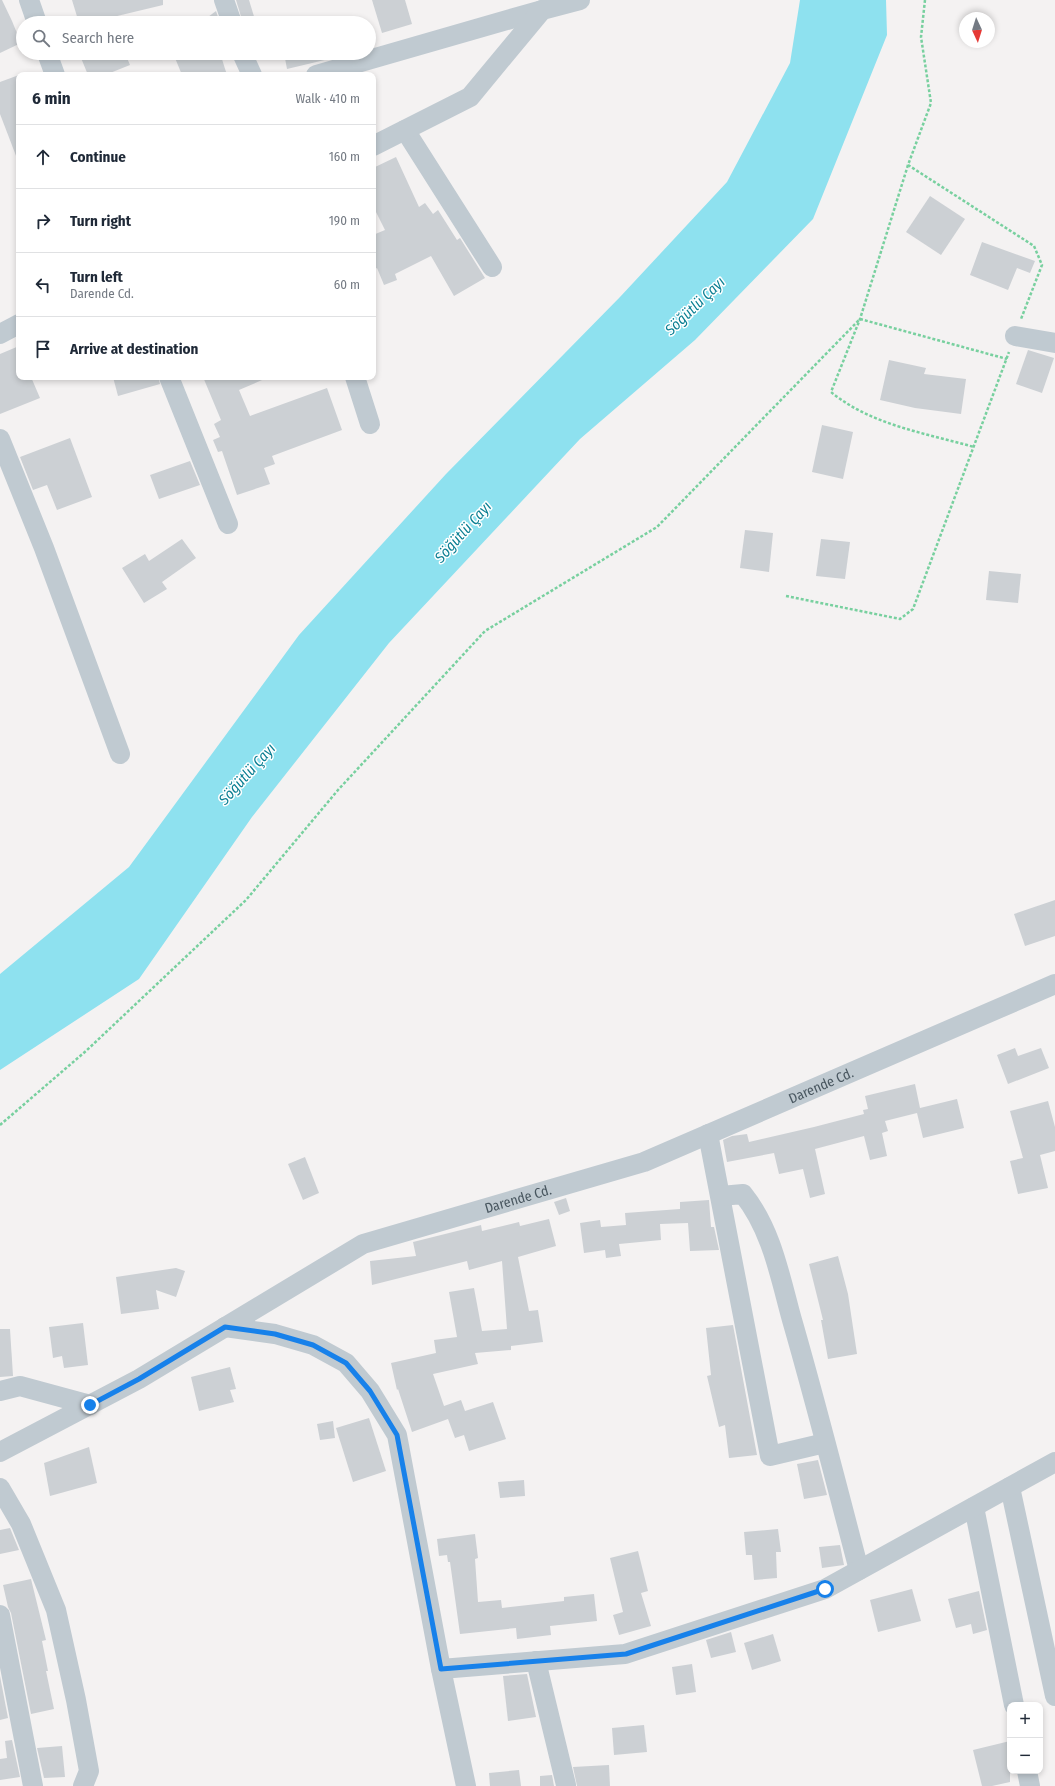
<!DOCTYPE html>
<html lang="en">
<head>
<meta charset="utf-8">
<style>
	:root { --surface:#fff; --page:#f2f2f3; --text:#1f2937; --muted:#747a83; --line:#e0e1e3 }
	body { margin:0; font-family:"Fira Sans Condensed",sans-serif; background:var(--page); color:var(--text) }
	.controls { position:absolute; right:12px; bottom:12px; display:grid; overflow:hidden; border-radius:8px; box-shadow:0 2px 6px #0003 }
	.controls button { width:36px; height:36px; display:grid; place-items:center; padding:0; border:0; border-bottom:1px solid var(--line); background:var(--surface); color:var(--text); font:20px sans-serif }
	.compass { position:absolute; left:959px; top:12px; width:36px; height:36px; border-radius:50%; background:var(--surface); box-shadow:0 2px 6px #0003; rotate:176deg }
	.stop { position:absolute; width:12px; height:12px; margin:-9px; border:3px solid #1781ea; border-radius:50%; background:#fff }
	.stop.end { background:#1781ea; border-color:#fff; box-shadow:0 1px 4px #0008 }
	.list { margin:0; padding:0; list-style:none }
	h2 { display:flex; justify-content:space-between; align-items:center; height:52px; margin:0; padding:0 16px; font-size:17px }
	h2 small { font-size:13px; font-weight:400; color:var(--muted) }
	.list li { display:grid; grid-template-columns:26px 1fr auto; gap:12px; align-items:center; box-sizing:border-box; height:64px; padding:0 16px; border-top:1px solid var(--line) }
	.list b { display:block; font-size:15px; white-space:nowrap }
	.list p { margin:0; font-size:13px; white-space:nowrap; color:var(--muted) }
	.list em { font-size:13px; font-style:normal; color:var(--muted) }
	.icon { flex:none; width:22px; height:22px; fill:none; stroke:currentColor; stroke-width:2; stroke-linecap:round; stroke-linejoin:round }
	.map { position:relative; flex:none; width:1055px; height:1786px; overflow:hidden }
	.search { position:absolute; background:var(--surface); box-shadow:0 2px 6px #0003; left:16px; top:16px; width:360px; height:44px; display:flex; align-items:center; gap:10px; box-sizing:border-box; padding:0 14px; border-radius:22px; color:var(--muted); font-size:15px }
	.panel { position:absolute; background:var(--surface); box-shadow:0 2px 6px #0003; left:16px; top:72px; width:360px; height:308px; border-radius:8px }
	.map>svg:first-child { display:block }
	.water { fill:#8ee1ef }
	.building { fill:#ccd0d4 }
	.lines { fill:none; stroke-linecap:round; stroke-linejoin:round }
	.path { stroke:#78d09f; stroke-width:2.5; stroke-dasharray:3 2; stroke-linecap:butt }
	.minor { stroke:#c0cad1; stroke-width:20 }
	.route { stroke:#1781ea; stroke-width:5 }
	.labels { text-anchor:middle; stroke-width:3; stroke-linejoin:round; paint-order:stroke }
	.street-label { font-size:14px; fill:#495760; stroke:#fff }
	.water-label { font-size:15px; font-style:italic; fill:#0b7f93; stroke:#fff }
</style>
</head>
<body>
<div class="map">
<svg width="1055" height="1786" viewBox="0 0 1055 1786">
	<rect width="100%" height="100%" fill="#f4f2f2"/>
	<polygon class="water" points="800,0 886,0 887,35 813,219 695,340 580,439 389,643 252,817 139,979 0,1070 0,974 129,867 299,635 446,474 620,297 727,182 790,63"/>
	<g class="building">
		<polygon points="0,0 2,0 12,21 21,43 0,53"/>
		<polygon points="72,0 163,0 163,5 113,17 113,20 101,23 79,23"/>
		<polygon points="236,0 249,0 256,23 243,23"/>
		<polygon points="372,0 405,0 412,24 382,33"/>
		<polygon points="216,11 220,23 200,23"/>
		<polygon points="79,53 125,53 130,65 105,75 88,75"/>
		<polygon points="173,53 220,53 227,75 182,75"/>
		<polygon points="284,53 332,53 333,58 287,69"/>
		<polygon points="19,75 19,160 18,161 0,114 0,82"/>
		<polygon points="396,157 419,207 425,203 433,214 438,210 457,240 460,238 485,278 454,296 431,256 395,274 397,280 384,285 377,268 373,270 373,235 385,230 373,206 373,168"/>
		<polygon points="930,196 965,219 941,255 906,232"/>
		<polygon points="982,242 1035,261 1030,273 1017,268 1008,290 970,275"/>
		<polygon points="19,346 19,377 31,377 40,398 0,414 0,354"/>
		<polygon points="1028,350 1054,358 1042,393 1016,384"/>
		<polygon points="889,360 926,368 924,374 966,379 961,414 915,408 880,400"/>
		<polygon points="113,377 158,377 160,384 118,396"/>
		<polygon points="203,377 269,377 239,390 250,416 327,388 342,430 272,456 275,464 264,468 270,484 237,495 222,451 218,452 213,440 220,437 214,424 221,420"/>
		<polygon points="822,425 853,432 843,479 812,472"/>
		<polygon points="70,438 92,497 57,510 47,485 33,490 20,457"/>
		<polygon points="190,461 200,485 159,499 150,475"/>
		<polygon points="745,530 773,533 769,572 740,568"/>
		<polygon points="182,539 196,558 162,582 167,589 144,603 122,568 145,554 149,561"/>
		<polygon points="821,539 850,542 845,579 816,576"/>
		<polygon points="989,571 1021,574 1018,603 986,600"/>
		<polygon points="1055,900 1055,936 1025,946 1014,914"/>
		<polygon points="1015,1048 1018,1056 1041,1048 1049,1068 1008,1084 997,1055"/>
		<polygon points="915,1084 920,1108 957,1099 964,1128 923,1138 917,1113 885,1121 888,1131 882,1133 887,1156 870,1160 864,1136 815,1149 825,1194 810,1198 803,1169 779,1174 774,1153 727,1162 723,1140 732,1136 747,1134 749,1142 814,1127 864,1114 863,1110 868,1109 865,1096"/>
		<polygon points="1048,1101 1055,1127 1055,1151 1040,1155 1048,1188 1018,1194 1010,1161 1023,1158 1010,1111"/>
		<polygon points="305,1157 319,1193 303,1200 288,1164"/>
		<polygon points="566,1198 570,1211 559,1215 554,1202"/>
		<polygon points="709,1200 711,1227 714,1227 719,1250 690,1251 688,1223 660,1224 661,1240 619,1244 621,1256 606,1258 605,1250 584,1253 580,1223 600,1220 601,1227 626,1225 625,1213 680,1209 680,1202"/>
		<polygon points="549,1219 556,1246 518,1257 529,1311 538,1310 543,1342 511,1346 511,1350 475,1353 478,1364 433,1374 444,1406 461,1400 465,1411 493,1402 506,1439 469,1451 464,1435 455,1438 448,1419 412,1432 398,1389 397,1390 391,1363 436,1353 434,1340 457,1337 449,1292 474,1288 482,1331 507,1329 502,1261 469,1270 467,1261 372,1285 370,1261 416,1256 413,1242 481,1225 482,1231 519,1222 520,1226"/>
		<polygon points="838,1256 848,1294 857,1354 828,1359 821,1320 823,1320 809,1264"/>
		<polygon points="176,1268 185,1271 176,1297 156,1290 159,1309 121,1314 116,1277"/>
		<polygon points="83,1323 88,1365 64,1368 62,1356 53,1358 49,1327"/>
		<polygon points="733,1325 757,1455 729,1458 725,1425 719,1427 707,1376 711,1375 706,1328"/>
		<polygon points="0,1329 10,1329 13,1376 0,1377"/>
		<polygon points="230,1367 236,1389 230,1390 234,1402 199,1411 191,1377"/>
		<polygon points="369,1418 386,1471 353,1482 336,1428"/>
		<polygon points="333,1421 335,1438 320,1440 317,1424"/>
		<polygon points="89,1447 97,1483 50,1496 44,1463"/>
		<polygon points="818,1460 827,1495 804,1499 797,1464"/>
		<polygon points="524,1480 525,1496 500,1498 498,1482"/>
		<polygon points="10,1528 19,1550 0,1554 0,1530"/>
		<polygon points="778,1529 781,1552 776,1552 777,1578 754,1580 752,1555 746,1555 744,1532"/>
		<polygon points="475,1534 478,1558 475,1559 478,1602 501,1600 502,1608 564,1601 564,1597 594,1594 597,1621 550,1626 551,1635 517,1639 516,1628 460,1634 450,1562 448,1562 447,1555 439,1556 437,1539"/>
		<polygon points="840,1545 844,1565 822,1568 819,1547"/>
		<polygon points="638,1551 648,1591 641,1593 651,1626 619,1635 613,1615 623,1612 610,1558"/>
		<polygon points="31,1579 46,1640 42,1641 48,1671 46,1671 54,1709 31,1714 11,1613 8,1607 3,1585"/>
		<polygon points="912,1589 921,1621 878,1632 870,1600"/>
		<polygon points="979,1591 987,1630 973,1634 971,1624 956,1628 948,1599"/>
		<polygon points="731,1632 736,1652 711,1658 706,1640"/>
		<polygon points="773,1634 781,1661 752,1670 744,1643"/>
		<polygon points="692,1664 696,1692 676,1695 672,1667"/>
		<polygon points="527,1674 536,1717 508,1721 503,1676"/>
		<polygon points="0,1676 8,1718 0,1720"/>
		<polygon points="644,1725 647,1752 614,1755 612,1728"/>
		<polygon points="12,1740 20,1777 0,1780 0,1759 7,1758 5,1741"/>
		<polygon points="1010,1741 1010,1782 992,1786 982,1786 973,1750"/>
		<polygon points="62,1746 65,1777 44,1778 37,1748"/>
		<polygon points="609,1765 610,1786 577,1786 573,1767"/>
		<polygon points="519,1770 521,1786 490,1786 489,1773"/>
		<polygon points="552,1775 554,1786 540,1786 540,1776"/>
	</g>
	<g class="lines">
		<g class="path">
			<polyline points="925,0 921,37 931,103 908,165 1034,246 1042,265 1021,319"/>
			<path d="M908,165L860,319L831,392C871,425 925,433 974,447"/>
			<polyline points="860,319 1007,359"/>
			<polyline points="786,596 900,619 913,609 1009,352"/>
			<polyline points="0,1125 86,1051 246,900 338,790 485,631 657,527 860,319"/>
		</g>
		<g class="minor">
			<polyline points="29,0 37,23"/>
			<polyline points="224,0 232,23"/>
			<polyline points="47,53 55,75"/>
			<polyline points="242,53 252,75"/>
			<polyline points="316,75 542,10"/>
			<polyline points="405,130 492,267"/>
			<polyline points="373,146 470,97 542,10 580,0"/>
			<polyline points="0,334 19,324"/>
			<polyline points="1015,336 1055,343"/>
			<polyline points="169,377 228,524"/>
			<polyline points="355,377 370,424"/>
			<polyline points="0,439 44,548 120,754"/>
			<polyline points="708,1134 770,1456 825,1443"/>
			<path d="M721,1196L743,1194C772,1230 780,1277 792,1320C816,1403 837,1487 859,1570"/>
			<polyline points="225,1327 275,1334 313,1345 346,1363 370,1391 397,1435 441,1669 466,1786"/>
			<polyline points="0,1391 20,1386 90,1405"/>
			<path id="s1" d="M0,1452L139,1379L363,1244L644,1162L1055,984"/>
			<polyline points="1010,1487 1055,1696"/>
			<polyline points="0,1488 21,1524 56,1610 76,1700 89,1771 83,1786"/>
			<polyline points="974,1507 1014,1705"/>
			<polyline points="0,1615 33,1786"/>
			<polyline points="536,1661 566,1785"/>
			<polyline points="441,1669 625,1654 825,1589 1055,1462"/>
			<polyline points="1027,1771 1030,1786"/>
		</g>
	</g>
	<g class="lines">
		<polyline class="route" points="90,1405 139,1379 225,1327 275,1334 313,1345 346,1363 370,1391 397,1435 441,1669 626,1654 825,1589"/>
	</g>
	<g class="labels">
		<g class="street-label">
			<text dy="5" stroke="none"><textPath href="#s1" startOffset="904">Darende Cd.</textPath></text>
			<text dy="5" stroke="none"><textPath href="#s1" startOffset="580">Darende Cd.</textPath></text>
		</g>
		<g class="water-label">
			<text transform="translate(695 306) rotate(-44)" y="5">Söğütlü Çayı</text>
			<text transform="translate(463 532) rotate(-48)" y="5">Söğütlü Çayı</text>
			<text transform="translate(247 774) rotate(-48)" y="5">Söğütlü Çayı</text>
		</g>
	</g>
</svg>
<div class="controls">
<button>+</button>
<button>−</button>
</div>
<svg class="compass" viewBox="-18 -18 36 36"><path d="M0-13l5 13h-10z" fill="#e53935"/><path d="M0 13l5-13h-10z" fill="#747a83"/></svg>
<div class="stop" style="left:825px;top:1589px"></div>
<div class="stop end" style="left:90px;top:1405px"></div>
<div class="search"><svg class="icon" aria-label="search" viewBox="0 0 24 24"><circle cx="10" cy="10" r="6"/><path d="M15 15l6 6"/></svg>Search here</div>
<section class="panel">
<h2>6 min<small>Walk · 410 m</small></h2>
<ul class="list">
<li><svg class="icon" aria-label="ahead" viewBox="0 0 24 24"><path d="M12 20V5M6 11l6-6 6 6"/></svg><div><b>Continue</b></div><em>160 m</em></li>
<li><svg class="icon" aria-label="right" viewBox="0 0 24 24"><path d="M7 20v-9h11M14 6l5 5-5 5"/></svg><div><b>Turn right</b></div><em>190 m</em></li>
<li><svg class="icon" aria-label="left" viewBox="0 0 24 24"><path d="M17 20v-9H6M10 6l-5 5 5 5"/></svg><div><b>Turn left</b><p>Darende Cd.</p></div><em>60 m</em></li>
<li><svg class="icon" aria-label="arrive" viewBox="0 0 24 24"><path d="M6 21V4h12l-3 4 3 4H6"/></svg><div><b>Arrive at destination</b></div></li>
</ul>
</section>
</div>
</body>
</html>
